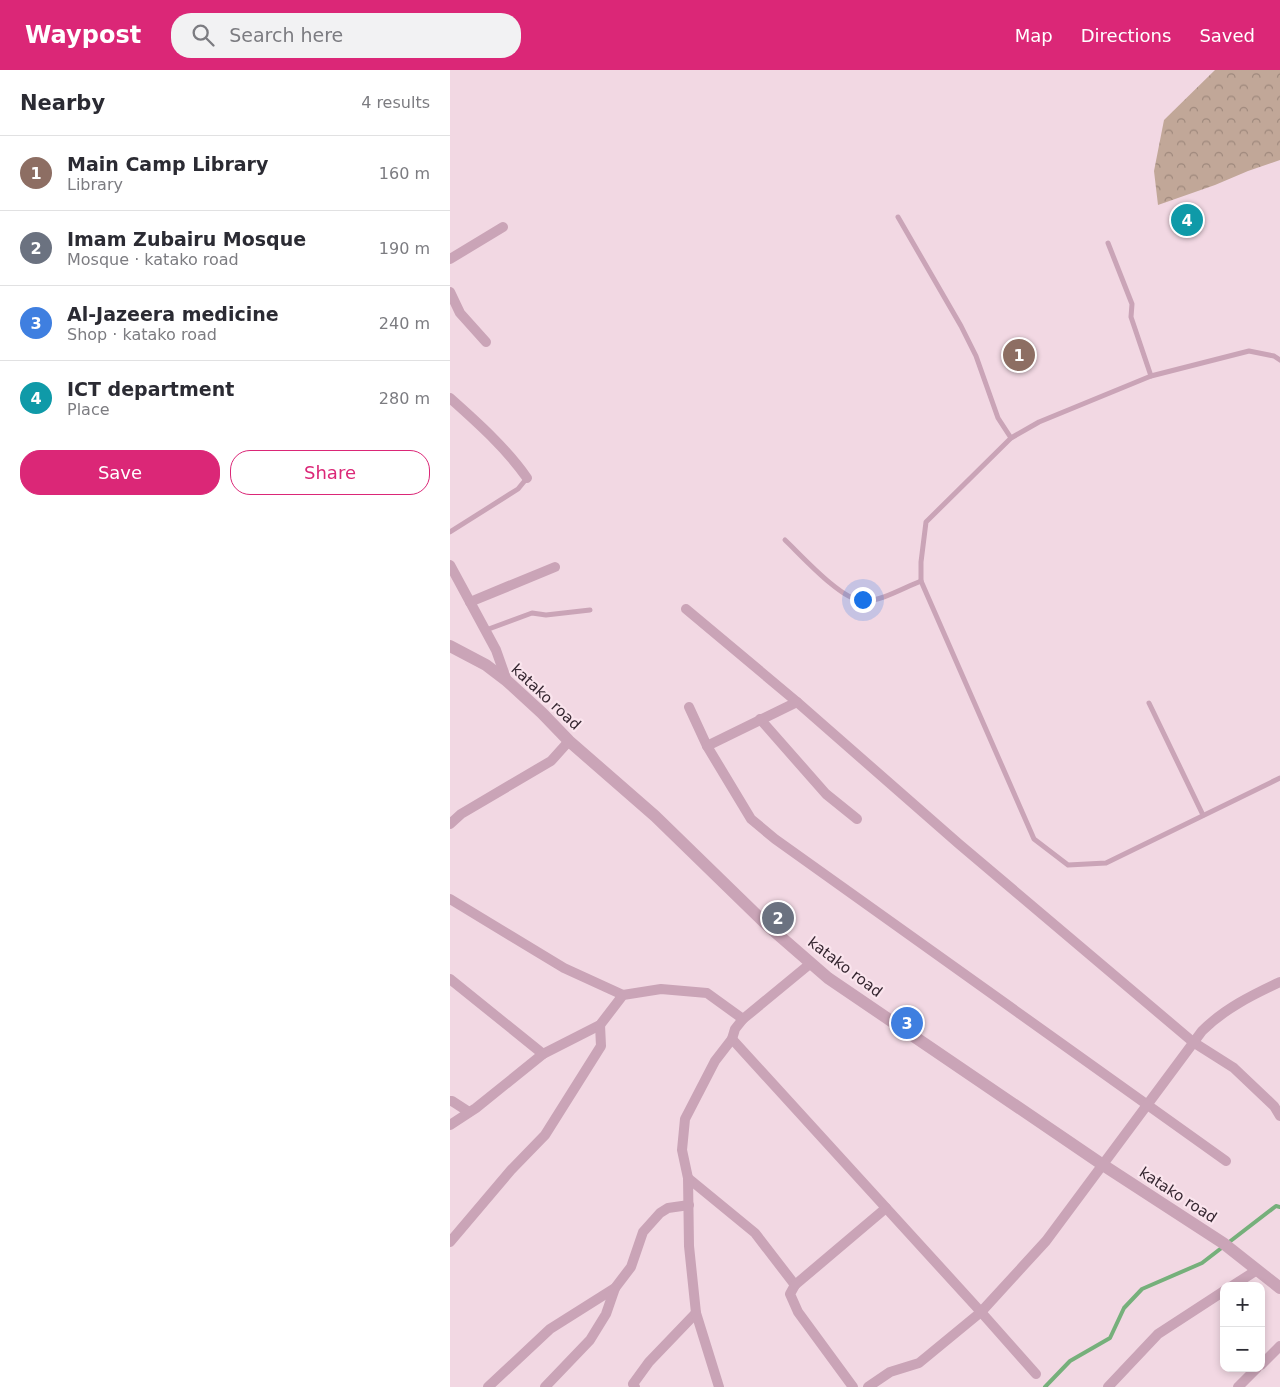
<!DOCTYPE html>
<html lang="en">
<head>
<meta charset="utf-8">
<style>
	:root { --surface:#fff; --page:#f2f2f3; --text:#2b2b33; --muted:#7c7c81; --line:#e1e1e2; --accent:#db2777 }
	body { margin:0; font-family:"DejaVu Sans",sans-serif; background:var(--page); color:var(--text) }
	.controls { position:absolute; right:15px; bottom:15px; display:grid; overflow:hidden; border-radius:10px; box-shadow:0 2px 8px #0003 }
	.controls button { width:45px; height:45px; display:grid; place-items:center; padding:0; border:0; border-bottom:1px solid var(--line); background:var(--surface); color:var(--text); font:25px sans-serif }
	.you { position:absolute; left:412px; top:529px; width:18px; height:18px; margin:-12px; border:4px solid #fff; border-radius:50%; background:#1a73e8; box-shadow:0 0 0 8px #1a73e833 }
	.badge { display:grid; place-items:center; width:32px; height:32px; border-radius:50%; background:var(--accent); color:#fff; font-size:16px; font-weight:700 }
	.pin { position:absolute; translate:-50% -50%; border:2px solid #fff; box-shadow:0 1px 5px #0006 }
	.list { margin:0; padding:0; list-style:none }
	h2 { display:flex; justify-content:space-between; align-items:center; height:65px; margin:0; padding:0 20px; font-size:21px }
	h2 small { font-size:16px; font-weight:400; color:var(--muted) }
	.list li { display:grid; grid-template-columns:32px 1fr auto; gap:15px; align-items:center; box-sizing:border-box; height:75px; padding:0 20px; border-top:1px solid var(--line) }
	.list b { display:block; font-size:19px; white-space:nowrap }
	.list p { margin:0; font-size:16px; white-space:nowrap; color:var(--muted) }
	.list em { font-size:16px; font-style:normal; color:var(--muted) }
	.actions { display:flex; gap:10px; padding:15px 20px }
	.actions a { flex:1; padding:11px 0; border:1px solid var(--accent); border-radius:20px; text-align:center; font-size:18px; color:var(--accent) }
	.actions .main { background:var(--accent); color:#fff }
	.icon { flex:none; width:28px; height:28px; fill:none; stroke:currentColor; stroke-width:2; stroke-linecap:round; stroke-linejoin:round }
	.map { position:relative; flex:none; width:830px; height:1317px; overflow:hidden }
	header { display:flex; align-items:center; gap:30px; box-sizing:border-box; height:70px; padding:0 25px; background:var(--accent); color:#fff }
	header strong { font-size:24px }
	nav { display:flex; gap:28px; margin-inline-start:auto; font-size:18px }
	.search { width:350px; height:45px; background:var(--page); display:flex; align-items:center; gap:12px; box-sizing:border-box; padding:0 18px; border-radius:20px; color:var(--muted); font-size:19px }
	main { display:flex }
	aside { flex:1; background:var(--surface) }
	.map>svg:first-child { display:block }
	.forest { fill:url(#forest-crowns) }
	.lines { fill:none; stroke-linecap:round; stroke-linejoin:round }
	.stream { stroke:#76b07b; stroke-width:4 }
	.service { stroke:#caa4b7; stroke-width:5 }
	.minor { stroke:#caa4b7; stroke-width:10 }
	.tertiary { stroke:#caa4b7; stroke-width:12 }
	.labels { text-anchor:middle; stroke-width:4.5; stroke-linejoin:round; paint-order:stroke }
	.street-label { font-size:15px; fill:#352630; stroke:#fae4ed }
</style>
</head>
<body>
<header>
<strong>Waypost</strong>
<div class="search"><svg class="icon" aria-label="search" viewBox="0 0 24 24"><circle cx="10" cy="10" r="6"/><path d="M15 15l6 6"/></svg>Search here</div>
<nav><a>Map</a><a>Directions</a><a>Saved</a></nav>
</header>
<main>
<aside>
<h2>Nearby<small>4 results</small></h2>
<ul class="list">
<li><span class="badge" style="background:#8d6e63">1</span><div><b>Main Camp Library</b><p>Library</p></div><em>160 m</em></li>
<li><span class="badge" style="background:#6b7280">2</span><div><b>Imam Zubairu Mosque</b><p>Mosque · katako road</p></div><em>190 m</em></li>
<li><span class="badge" style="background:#3f7fe0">3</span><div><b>Al-Jazeera medicine</b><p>Shop · katako road</p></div><em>240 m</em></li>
<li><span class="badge" style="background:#0f9aa8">4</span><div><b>ICT department</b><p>Place</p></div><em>280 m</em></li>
</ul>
<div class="actions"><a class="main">Save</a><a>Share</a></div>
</aside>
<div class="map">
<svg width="830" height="1317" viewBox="0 0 830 1317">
	<defs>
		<pattern id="forest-crowns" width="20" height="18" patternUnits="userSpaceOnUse" patternTransform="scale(1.25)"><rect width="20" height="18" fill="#c1a798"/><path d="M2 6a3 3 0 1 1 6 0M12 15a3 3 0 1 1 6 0" fill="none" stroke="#9e887c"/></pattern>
	</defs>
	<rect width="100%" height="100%" fill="#f2d8e3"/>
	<polygon class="forest" points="765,0 830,0 830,90 798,101 765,115 708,135 704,101 714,50"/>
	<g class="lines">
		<polyline class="stream" points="595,1317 620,1291 660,1268 674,1238 692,1219 752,1193 826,1136 830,1137"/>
		<g class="service">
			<polyline points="448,147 511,256 526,286 548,348 561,368"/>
			<polyline points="658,173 682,234 681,247 701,306"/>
			<polyline points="830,290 824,286 799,281 701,306 589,352 561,368 476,452 471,492 471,511 584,769 618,795 656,793 830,708"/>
			<polyline points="0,462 68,419 77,408"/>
			<path d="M335,470C351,485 391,530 413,531C432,531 453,518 471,511"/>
			<polyline points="36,560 82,543 96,545 140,540"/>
			<polyline points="699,633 753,745"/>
		</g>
		<g class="minor">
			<polyline points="0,189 53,157"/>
			<polyline points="0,222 10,243 36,272"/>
			<path d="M0,328C27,352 56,378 77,408"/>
			<polyline points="0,495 46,580 57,611"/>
			<polyline points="20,532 105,497"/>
			<polyline points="236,539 347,632 509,774 743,972 784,998 824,1036 830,1046"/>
			<polyline points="239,637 257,676 301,749 325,769 776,1091"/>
			<polyline points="310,649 376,724 407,749"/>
			<polyline points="257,676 347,632"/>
			<polyline points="0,754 11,744 101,691 119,671"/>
			<polyline points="0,829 114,898 173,925"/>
			<polyline points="0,909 93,984"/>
			<polyline points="282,969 531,1242 586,1304"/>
			<polyline points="0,1031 2,1031 19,1042"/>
			<polyline points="0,1055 26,1038 93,984 150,955 173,925 211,919 257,923 293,949"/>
			<polyline points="238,1108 305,1163 345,1215 340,1224 348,1242 403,1317"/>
			<polyline points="0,1172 61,1100 95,1065 151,976 150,955"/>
			<polyline points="345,1215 436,1138"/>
			<polyline points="782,1216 807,1200"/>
			<polyline points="811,1295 830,1276"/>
			<polyline points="38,1317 100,1259 165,1218 181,1197 193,1162 210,1143 218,1138 239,1135"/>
			<polyline points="95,1317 140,1270 156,1244 165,1218"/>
			<polyline points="185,1317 183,1314 199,1292 246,1243"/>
			<polyline points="269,1317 246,1243 239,1176 238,1108 232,1080 235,1049 265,991 282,969 285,959 293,949 361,893"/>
			<path d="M418,1317L440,1302L469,1293L531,1242L596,1171L752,961C774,939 802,925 830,912"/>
			<polyline points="658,1317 708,1264 774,1221"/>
			<polyline points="788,1317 807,1298"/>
		</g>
		<polyline class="tertiary" points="0,576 36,595 57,611 92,643 119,671 205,746 317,855 378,908 653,1095 773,1173 830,1218"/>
	</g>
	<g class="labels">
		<g class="street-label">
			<text transform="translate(96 627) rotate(43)" y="5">katako road</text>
			<text transform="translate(395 897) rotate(37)" y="5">katako road</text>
			<text transform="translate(728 1125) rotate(33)" y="5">katako road</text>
		</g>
	</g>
</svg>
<div class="controls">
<button>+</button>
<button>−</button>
</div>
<div class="you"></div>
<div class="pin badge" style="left:569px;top:285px;background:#8d6e63">1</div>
<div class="pin badge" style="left:328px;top:848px;background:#6b7280">2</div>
<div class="pin badge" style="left:457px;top:953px;background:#3f7fe0">3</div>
<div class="pin badge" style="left:737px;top:150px;background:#0f9aa8">4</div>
</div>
</main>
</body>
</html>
